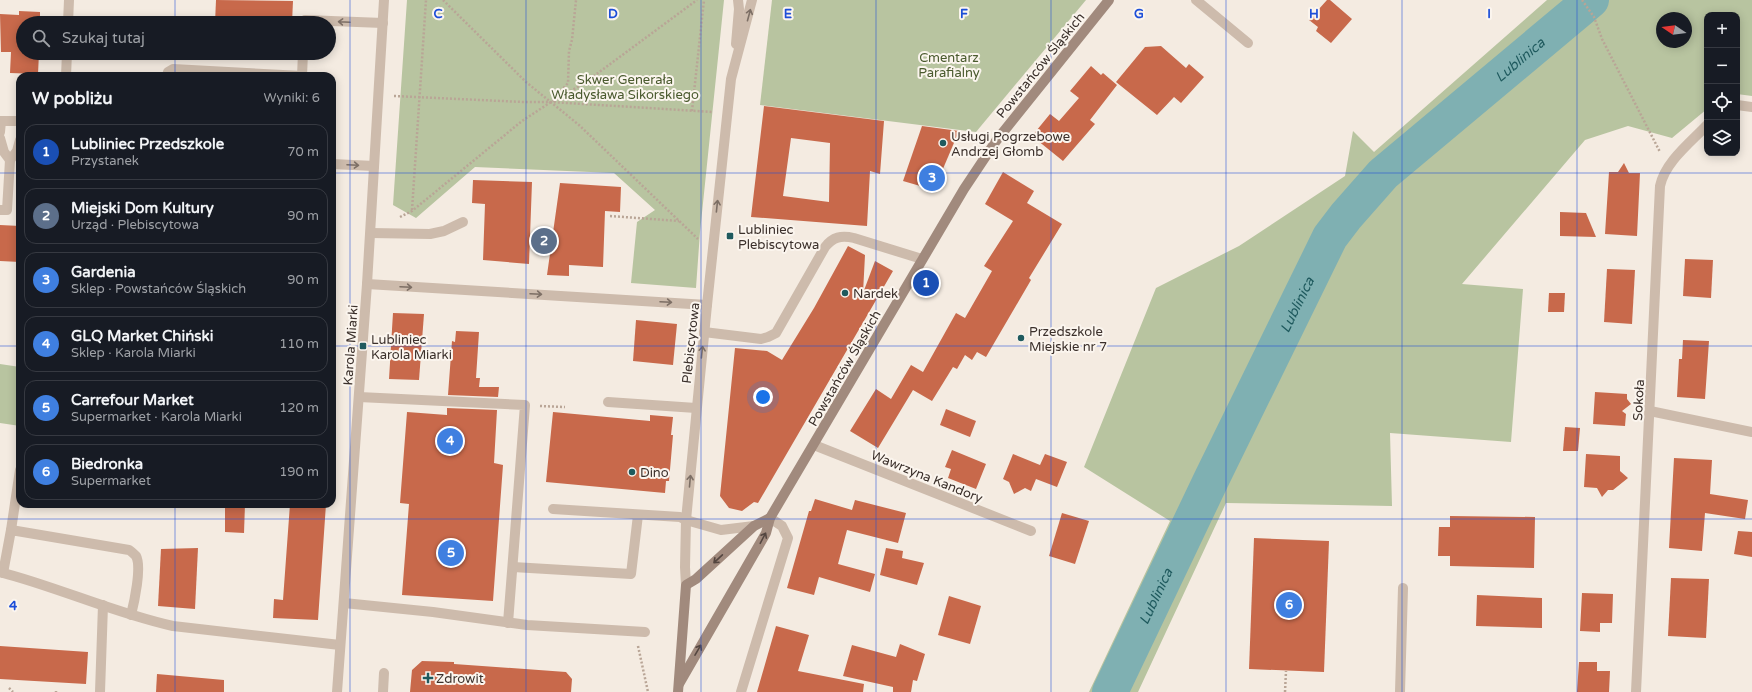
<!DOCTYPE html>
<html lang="pl">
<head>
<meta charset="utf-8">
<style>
	:root { --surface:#171b24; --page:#20242c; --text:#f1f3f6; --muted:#9ea1a6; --line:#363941; --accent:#92aeb2 }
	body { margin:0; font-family:"Varela Round",sans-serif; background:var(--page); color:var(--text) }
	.controls { position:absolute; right:12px; top:12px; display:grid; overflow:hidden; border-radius:8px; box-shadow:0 2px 10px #0003 }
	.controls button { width:36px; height:36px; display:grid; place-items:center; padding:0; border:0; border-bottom:1px solid var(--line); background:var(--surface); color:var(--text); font:20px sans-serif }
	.compass { position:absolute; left:1656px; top:12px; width:36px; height:36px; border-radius:50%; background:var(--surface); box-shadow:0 2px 10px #0003; rotate:283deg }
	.you { position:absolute; left:763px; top:397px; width:14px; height:14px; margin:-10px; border:3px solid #fff; border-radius:50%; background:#1a73e8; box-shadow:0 0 0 6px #1a73e833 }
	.badge { display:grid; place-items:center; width:26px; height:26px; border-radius:50%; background:var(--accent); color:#fff; font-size:13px; font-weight:700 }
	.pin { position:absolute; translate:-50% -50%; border:2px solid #fff; box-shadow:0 1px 4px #0006 }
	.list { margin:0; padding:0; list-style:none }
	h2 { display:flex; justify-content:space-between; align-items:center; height:52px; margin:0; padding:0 16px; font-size:17px }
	h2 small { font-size:13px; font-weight:400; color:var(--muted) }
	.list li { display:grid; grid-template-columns:26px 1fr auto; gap:12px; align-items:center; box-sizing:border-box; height:56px; margin:0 8px 8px; padding:0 8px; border:1px solid var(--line); border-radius:12px }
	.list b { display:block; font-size:15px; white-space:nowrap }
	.list p { margin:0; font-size:13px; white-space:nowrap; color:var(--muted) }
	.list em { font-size:13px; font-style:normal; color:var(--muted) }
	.icon { flex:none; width:22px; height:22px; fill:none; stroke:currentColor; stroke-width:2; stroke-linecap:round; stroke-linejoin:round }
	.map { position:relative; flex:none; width:1752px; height:692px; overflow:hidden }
	.search { position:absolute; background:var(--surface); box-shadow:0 2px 10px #0003; left:16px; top:16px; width:320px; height:44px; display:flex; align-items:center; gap:10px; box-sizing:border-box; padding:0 14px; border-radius:22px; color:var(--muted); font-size:15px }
	.panel { position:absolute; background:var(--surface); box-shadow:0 2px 10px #0003; left:16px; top:72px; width:320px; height:436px; border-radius:12px }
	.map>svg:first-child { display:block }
	.green { fill:#b8c4a0; fill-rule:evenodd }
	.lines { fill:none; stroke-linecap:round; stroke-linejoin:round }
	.river { stroke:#7fb0b2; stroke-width:36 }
	.building { fill:#c8694b; fill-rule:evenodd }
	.path { stroke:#b9a596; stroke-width:2.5; stroke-dasharray:2 2; stroke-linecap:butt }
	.service { stroke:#cdbbac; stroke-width:10 }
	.minor { stroke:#cdbbac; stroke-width:10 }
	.tertiary { stroke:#cdbbac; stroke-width:10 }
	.secondary { stroke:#a18a7d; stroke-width:10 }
	.oneway { stroke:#7d6f65 }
	.oneway2 { stroke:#544640 }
	.grid { fill:none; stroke:#1d4ed8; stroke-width:1; stroke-opacity:0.55 }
	.poi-dot { fill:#1f5a5e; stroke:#fbf5ee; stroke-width:1.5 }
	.labels { text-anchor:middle; stroke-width:4; stroke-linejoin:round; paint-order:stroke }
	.park-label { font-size:13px; fill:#4a5a2e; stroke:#fbf5ee }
	.street-label { font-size:13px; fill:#3b302b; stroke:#fbf5ee }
	.poi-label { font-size:13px; fill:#3b302b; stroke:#fbf5ee; text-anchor:start }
	.water-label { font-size:14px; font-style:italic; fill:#1f5a5e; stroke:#fbf5ee }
	.grid-label { font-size:13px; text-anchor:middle; font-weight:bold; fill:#1d4ed8; stroke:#fbf5ee; stroke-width:4; stroke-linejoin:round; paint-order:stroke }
</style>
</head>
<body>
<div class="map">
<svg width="1752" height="692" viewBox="0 0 1752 692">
	<rect width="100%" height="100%" fill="#f4ebe1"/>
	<g class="green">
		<polygon points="407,0 724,0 700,232 696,288 631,283 637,222 655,210 614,173 475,167 416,218 393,205"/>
		<polygon points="772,0 1086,0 976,132 760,105"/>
		<path d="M1547,0H1577L1580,5L1586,0H1752V96L1737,94V15H1707V109L1672,138L1628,126L1585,140L1462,284L1523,289L1511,442L1390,433L1392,506L1226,503L1138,692H1089L1170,521L1084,467L1156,288L1239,246L1345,176L1353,131L1374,152ZM1662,18H1686V42H1662Z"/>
		<polygon points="0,364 20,367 20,426 0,423"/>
	</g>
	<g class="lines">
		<path class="river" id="s1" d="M1110,692L1211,480L1330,237L1346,216L1383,174L1591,0"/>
	</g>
	<g class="building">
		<polygon points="216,0 293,1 292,23 215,23"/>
		<polygon points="1327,0 1330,0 1352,19 1331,43 1316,31 1318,27 1309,20"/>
		<polygon points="19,11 40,12 40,23 23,23 23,53 39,53 38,74 10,73 11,52 1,52 0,14 19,15"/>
		<polygon points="1161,46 1186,68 1189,64 1204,77 1181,103 1174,97 1157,115 1116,82 1145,47"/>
		<polygon points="1091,66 1101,75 1103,73 1117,85 1090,120 1095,124 1063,161 1032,136 1050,114 1059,121 1079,98 1070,91"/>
		<path d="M764,106L884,121L880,174L870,171L867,226L751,217ZM791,138L830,143L829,202L783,196Z"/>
		<polygon points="922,126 959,131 934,190 903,181"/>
		<polygon points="1624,163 1629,173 1640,173 1637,236 1605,234 1609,172 1618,172"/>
		<polygon points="1003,172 1034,191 1027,203 1062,224 1029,278 1031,280 986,357 977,352 972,360 965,355 957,369 953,367 932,401 913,390 878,448 850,431 876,389 891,399 911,365 923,372 956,313 965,318 992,271 984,266 1013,221 985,204"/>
		<polygon points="473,180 532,182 529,264 483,260 485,204 472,203"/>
		<polygon points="560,183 621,187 620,212 605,211 603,267 569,265 569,276 547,275"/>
		<polygon points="1560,212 1586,213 1596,237 1560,236"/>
		<polygon points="0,225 20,226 20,262 0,261"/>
		<polygon points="848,246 865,255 863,293 875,261 893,271 758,503 754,502 742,511 729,508 720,496 735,348 767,351 782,360 814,308"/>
		<polygon points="1685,259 1713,260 1711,298 1683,296"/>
		<polygon points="1607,269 1635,270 1632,324 1604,322"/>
		<polygon points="1549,293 1565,293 1564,312 1548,312"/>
		<polygon points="393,313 424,314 419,380 389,379"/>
		<polygon points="636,320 677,324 673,365 633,361"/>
		<polygon points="456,331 479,332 476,378 480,378 479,387 499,387 498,397 448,395 452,341 455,342"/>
		<polygon points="1683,340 1709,341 1705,399 1677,397 1679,359 1682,359"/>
		<polygon points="1595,392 1627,394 1627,399 1631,404 1622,411 1626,414 1625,426 1593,424"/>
		<polygon points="447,408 497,410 494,463 503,465 493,601 402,595 409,504 400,503 407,412 447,415"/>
		<polygon points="946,409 976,421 970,437 940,425"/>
		<polygon points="553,412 650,421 650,415 673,417 671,435 673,435 669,481 666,481 665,493 546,482"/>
		<polygon points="1565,427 1580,428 1578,451 1563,451"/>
		<polygon points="952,450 986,464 976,489 948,478 951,469 945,467"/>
		<polygon points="1013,454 1040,465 1045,454 1067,462 1057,487 1036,479 1031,491 1025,488 1014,494 1009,482 1003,479"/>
		<polygon points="1586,454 1620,456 1620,471 1628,478 1613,490 1608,490 1602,497 1597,488 1584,487"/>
		<polygon points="1674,458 1712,460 1710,494 1748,500 1745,519 1705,513 1702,551 1669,548"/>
		<polygon points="815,499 852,510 855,500 906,513 898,543 847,530 838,564 875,574 870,592 819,577 814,595 787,588 809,511 811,511"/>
		<polygon points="225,504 245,504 244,533 225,532"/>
		<polygon points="290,504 326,504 318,620 273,618 274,599 283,600"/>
		<polygon points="1062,513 1089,521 1075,564 1049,556"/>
		<polygon points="1450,516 1535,517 1534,568 1450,566 1450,556 1438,556 1439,527 1450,527"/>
		<polygon points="1738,531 1752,532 1752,557 1734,554"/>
		<polygon points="1254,538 1329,541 1324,672 1249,669"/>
		<polygon points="198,548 195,609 158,606 161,549"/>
		<polygon points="886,548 903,551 902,558 924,563 917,585 880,575"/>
		<polygon points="1671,578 1709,579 1706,638 1668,636"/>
		<polygon points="1582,593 1613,594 1612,623 1600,623 1600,632 1580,631"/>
		<polygon points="1477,595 1542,598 1542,628 1476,626"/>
		<polygon points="949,596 981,606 970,644 938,635"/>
		<polygon points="776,626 809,635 798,671 864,684 863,692 757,692"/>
		<polygon points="900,644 925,654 917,681 913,680 911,692 893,692 893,687 843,676 852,645 896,657"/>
		<polygon points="0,646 88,652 86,684 0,679"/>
		<polygon points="422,661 454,662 454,664 566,672 572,679 571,692 410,692 412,670"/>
		<polygon points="1579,662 1597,662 1597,671 1610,671 1609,692 1577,692"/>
		<polygon points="157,674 224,680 224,692 156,692"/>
	</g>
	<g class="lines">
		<g class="path">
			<polyline points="443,0 526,82 579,125 698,239"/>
			<polyline points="1582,0 1594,17 1602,39 1660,152"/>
			<polyline points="394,96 523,102 551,102 713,112"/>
			<polyline points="553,100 568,83 569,51 572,40 576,0"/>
			<polyline points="692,111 704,0"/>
			<polyline points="412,210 426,0"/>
			<polyline points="610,216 679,221"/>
			<polyline points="400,217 412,211 522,121 551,102 583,84 697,0"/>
			<polyline points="540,406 565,407"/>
			<polyline points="638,646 648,692"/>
			<polyline points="9,688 13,692"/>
			<polyline points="56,692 56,691"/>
			<polyline points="1285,692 1286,671"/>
		</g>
		<g class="service">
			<polyline points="1196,0 1248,43"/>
			<polyline points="68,23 69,0"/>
			<polyline points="305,23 305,20 383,23"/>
			<polyline points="66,76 67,53"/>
			<polyline points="167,76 168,72 173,69 302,76 303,53"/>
			<polyline points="0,132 1,121 20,121"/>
			<polyline points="0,138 4,152 10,160"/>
			<polyline points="332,164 374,166"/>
			<polyline points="0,210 7,210 10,160 17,151 20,140"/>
			<polyline points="371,233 430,234 444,231 463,222"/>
			<path d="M704,332L761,339L768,337L776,333L825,247C833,237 841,235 854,238L922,259"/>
			<polyline points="359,397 525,405 508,623"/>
			<polyline points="608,402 696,408"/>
			<polyline points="1650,411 1752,432"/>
			<polyline points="553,509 680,517 686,520"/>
			<polyline points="11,530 20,470"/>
			<polyline points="513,567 631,574 638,515"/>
			<path d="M3,573L11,530L129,550C131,551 134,554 136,556C142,567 134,603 131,615"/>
			<polyline points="344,603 433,612 527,625 645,632"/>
			<polyline points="383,692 384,673"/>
			<polyline points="741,692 788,538 782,526 770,518"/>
			<polyline points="1400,692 1403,588"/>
		</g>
		<g class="minor">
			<polyline points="1737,105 1752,107"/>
			<polyline points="367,284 707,305"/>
			<polyline points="814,445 1031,531"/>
			<path d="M0,572C58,587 114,613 173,626L340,645"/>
			<polyline points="100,692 103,605"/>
			<polyline points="337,692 367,284 384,0"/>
			<path d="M1636,692L1660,186C1665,162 1690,143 1707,125"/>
		</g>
		<g class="tertiary">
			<polyline points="736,44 739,9 738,0"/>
			<polyline points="686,520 721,530 754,526"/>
			<polyline points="686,585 685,567 686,520 707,305 731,79 752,0"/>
		</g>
		<g class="secondary">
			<polyline points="679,684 766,533 770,518 964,189 996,141 1109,0"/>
			<polyline points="678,692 686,585 696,579 754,526 770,518"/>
		</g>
	</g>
	<defs><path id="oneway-shaft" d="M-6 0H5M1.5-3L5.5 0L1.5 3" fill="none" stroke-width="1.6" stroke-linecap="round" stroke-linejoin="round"/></defs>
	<g class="oneway">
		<use href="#oneway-shaft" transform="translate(749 15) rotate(-75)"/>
		<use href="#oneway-shaft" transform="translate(344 22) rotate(-177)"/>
		<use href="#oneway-shaft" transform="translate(353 165) rotate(3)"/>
		<use href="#oneway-shaft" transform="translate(717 206) rotate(-84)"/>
		<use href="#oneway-shaft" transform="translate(406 287) rotate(3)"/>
		<use href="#oneway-shaft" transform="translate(536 294) rotate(3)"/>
		<use href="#oneway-shaft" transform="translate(666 302) rotate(3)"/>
		<use href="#oneway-shaft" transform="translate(702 352) rotate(-84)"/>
		<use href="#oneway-shaft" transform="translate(690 481) rotate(-85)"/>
	</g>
	<g class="oneway2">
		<use href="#oneway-shaft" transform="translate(763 538) rotate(-62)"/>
		<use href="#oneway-shaft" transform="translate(718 559) rotate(137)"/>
		<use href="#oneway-shaft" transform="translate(698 650) rotate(-60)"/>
	</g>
	<path class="grid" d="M175,0V23M350,0V692M526,0V692M701,0V692M876,0V692M1051,0V692M1226,0V692M1402,0V692M1577,0V692M175,53V76M0,173H20M332,173H1752M0,346H20M332,346H1752M175,504V692M0,519H1752"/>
	<g class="poi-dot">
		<circle cx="943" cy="143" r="4"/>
		<rect x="726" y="232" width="8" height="8" rx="2"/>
		<circle cx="845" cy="293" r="4"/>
		<circle cx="1021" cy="338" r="4"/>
		<rect x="359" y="342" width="8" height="8" rx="2"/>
		<circle cx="632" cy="472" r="4"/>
		<path d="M426 672h4v4h4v4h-4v4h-4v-4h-4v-4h4z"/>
	</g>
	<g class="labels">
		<g class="park-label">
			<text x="949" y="62">Cmentarz<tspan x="949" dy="15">Parafialny</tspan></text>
			<text x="625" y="84">Skwer Generała<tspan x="625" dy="15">Władysława Sikorskiego</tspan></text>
		</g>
		<g class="street-label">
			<text transform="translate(1040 65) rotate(-51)" y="5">Powstańców Śląskich</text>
			<text transform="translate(690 343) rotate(-84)" y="5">Plebiscytowa</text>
			<text transform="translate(350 345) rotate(-86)" y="5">Karola Miarki</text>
			<text transform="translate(844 368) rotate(-60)" y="5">Powstańców Śląskich</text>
			<text transform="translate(1638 400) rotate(-87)" y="5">Sokoła</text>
			<text transform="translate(927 476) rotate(22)" y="5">Wawrzyna Kandory</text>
		</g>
		<g class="poi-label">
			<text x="951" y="141">Usługi Pogrzebowe<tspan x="951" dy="15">Andrzej Głomb</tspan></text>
			<text x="738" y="234">Lubliniec<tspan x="738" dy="15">Plebiscytowa</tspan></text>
			<text x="853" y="298">Nardek</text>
			<text x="1029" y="336">Przedszkole<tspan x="1029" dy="15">Miejskie nr 7</tspan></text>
			<text x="371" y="344">Lubliniec<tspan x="371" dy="15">Karola Miarki</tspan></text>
			<text x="640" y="477">Dino</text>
			<text x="436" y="683">Zdrowit</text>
		</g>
		<g class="water-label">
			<text dy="5" stroke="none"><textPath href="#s1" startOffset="766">Lublinica</textPath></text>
			<text dy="5" stroke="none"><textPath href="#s1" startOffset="430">Lublinica</textPath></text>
			<text dy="5" stroke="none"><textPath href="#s1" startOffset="106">Lublinica</textPath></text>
		</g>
	</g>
	<g class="grid-label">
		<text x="438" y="18">C</text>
		<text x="613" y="18">D</text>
		<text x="788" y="18">E</text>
		<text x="964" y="18">F</text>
		<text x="1139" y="18">G</text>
		<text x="1314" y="18">H</text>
		<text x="1489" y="18">I</text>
		<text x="13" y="610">4</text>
	</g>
</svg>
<div class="controls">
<button>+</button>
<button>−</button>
<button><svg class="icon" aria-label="locate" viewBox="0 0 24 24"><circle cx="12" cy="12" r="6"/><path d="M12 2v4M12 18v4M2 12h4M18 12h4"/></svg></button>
<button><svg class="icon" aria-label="layers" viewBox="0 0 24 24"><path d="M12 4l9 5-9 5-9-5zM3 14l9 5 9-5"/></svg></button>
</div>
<svg class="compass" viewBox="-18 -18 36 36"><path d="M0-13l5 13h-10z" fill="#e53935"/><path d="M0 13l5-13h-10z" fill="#9ea1a6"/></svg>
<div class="you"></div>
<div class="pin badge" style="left:926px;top:283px;background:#1a4fb4">1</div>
<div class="pin badge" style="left:544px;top:241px;background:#5c6f8a">2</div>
<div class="pin badge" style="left:932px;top:178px;background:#3f7fe0">3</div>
<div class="pin badge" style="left:450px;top:441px;background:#3f7fe0">4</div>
<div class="pin badge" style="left:451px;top:553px;background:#3f7fe0">5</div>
<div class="pin badge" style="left:1289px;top:605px;background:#3f7fe0">6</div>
<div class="search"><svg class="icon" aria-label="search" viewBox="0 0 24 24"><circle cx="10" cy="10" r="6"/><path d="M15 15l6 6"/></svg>Szukaj tutaj</div>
<section class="panel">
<h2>W pobliżu<small>Wyniki: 6</small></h2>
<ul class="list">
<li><span class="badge" style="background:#1a4fb4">1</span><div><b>Lubliniec Przedszkole</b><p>Przystanek</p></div><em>70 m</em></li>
<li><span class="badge" style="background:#5c6f8a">2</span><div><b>Miejski Dom Kultury</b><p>Urząd · Plebiscytowa</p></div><em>90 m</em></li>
<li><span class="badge" style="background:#3f7fe0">3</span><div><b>Gardenia</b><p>Sklep · Powstańców Śląskich</p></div><em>90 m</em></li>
<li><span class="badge" style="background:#3f7fe0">4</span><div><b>GLQ Market Chiński</b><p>Sklep · Karola Miarki</p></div><em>110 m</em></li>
<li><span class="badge" style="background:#3f7fe0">5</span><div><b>Carrefour Market</b><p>Supermarket · Karola Miarki</p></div><em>120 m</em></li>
<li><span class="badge" style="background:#3f7fe0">6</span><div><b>Biedronka</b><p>Supermarket</p></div><em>190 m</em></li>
</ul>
</section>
</div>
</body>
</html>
